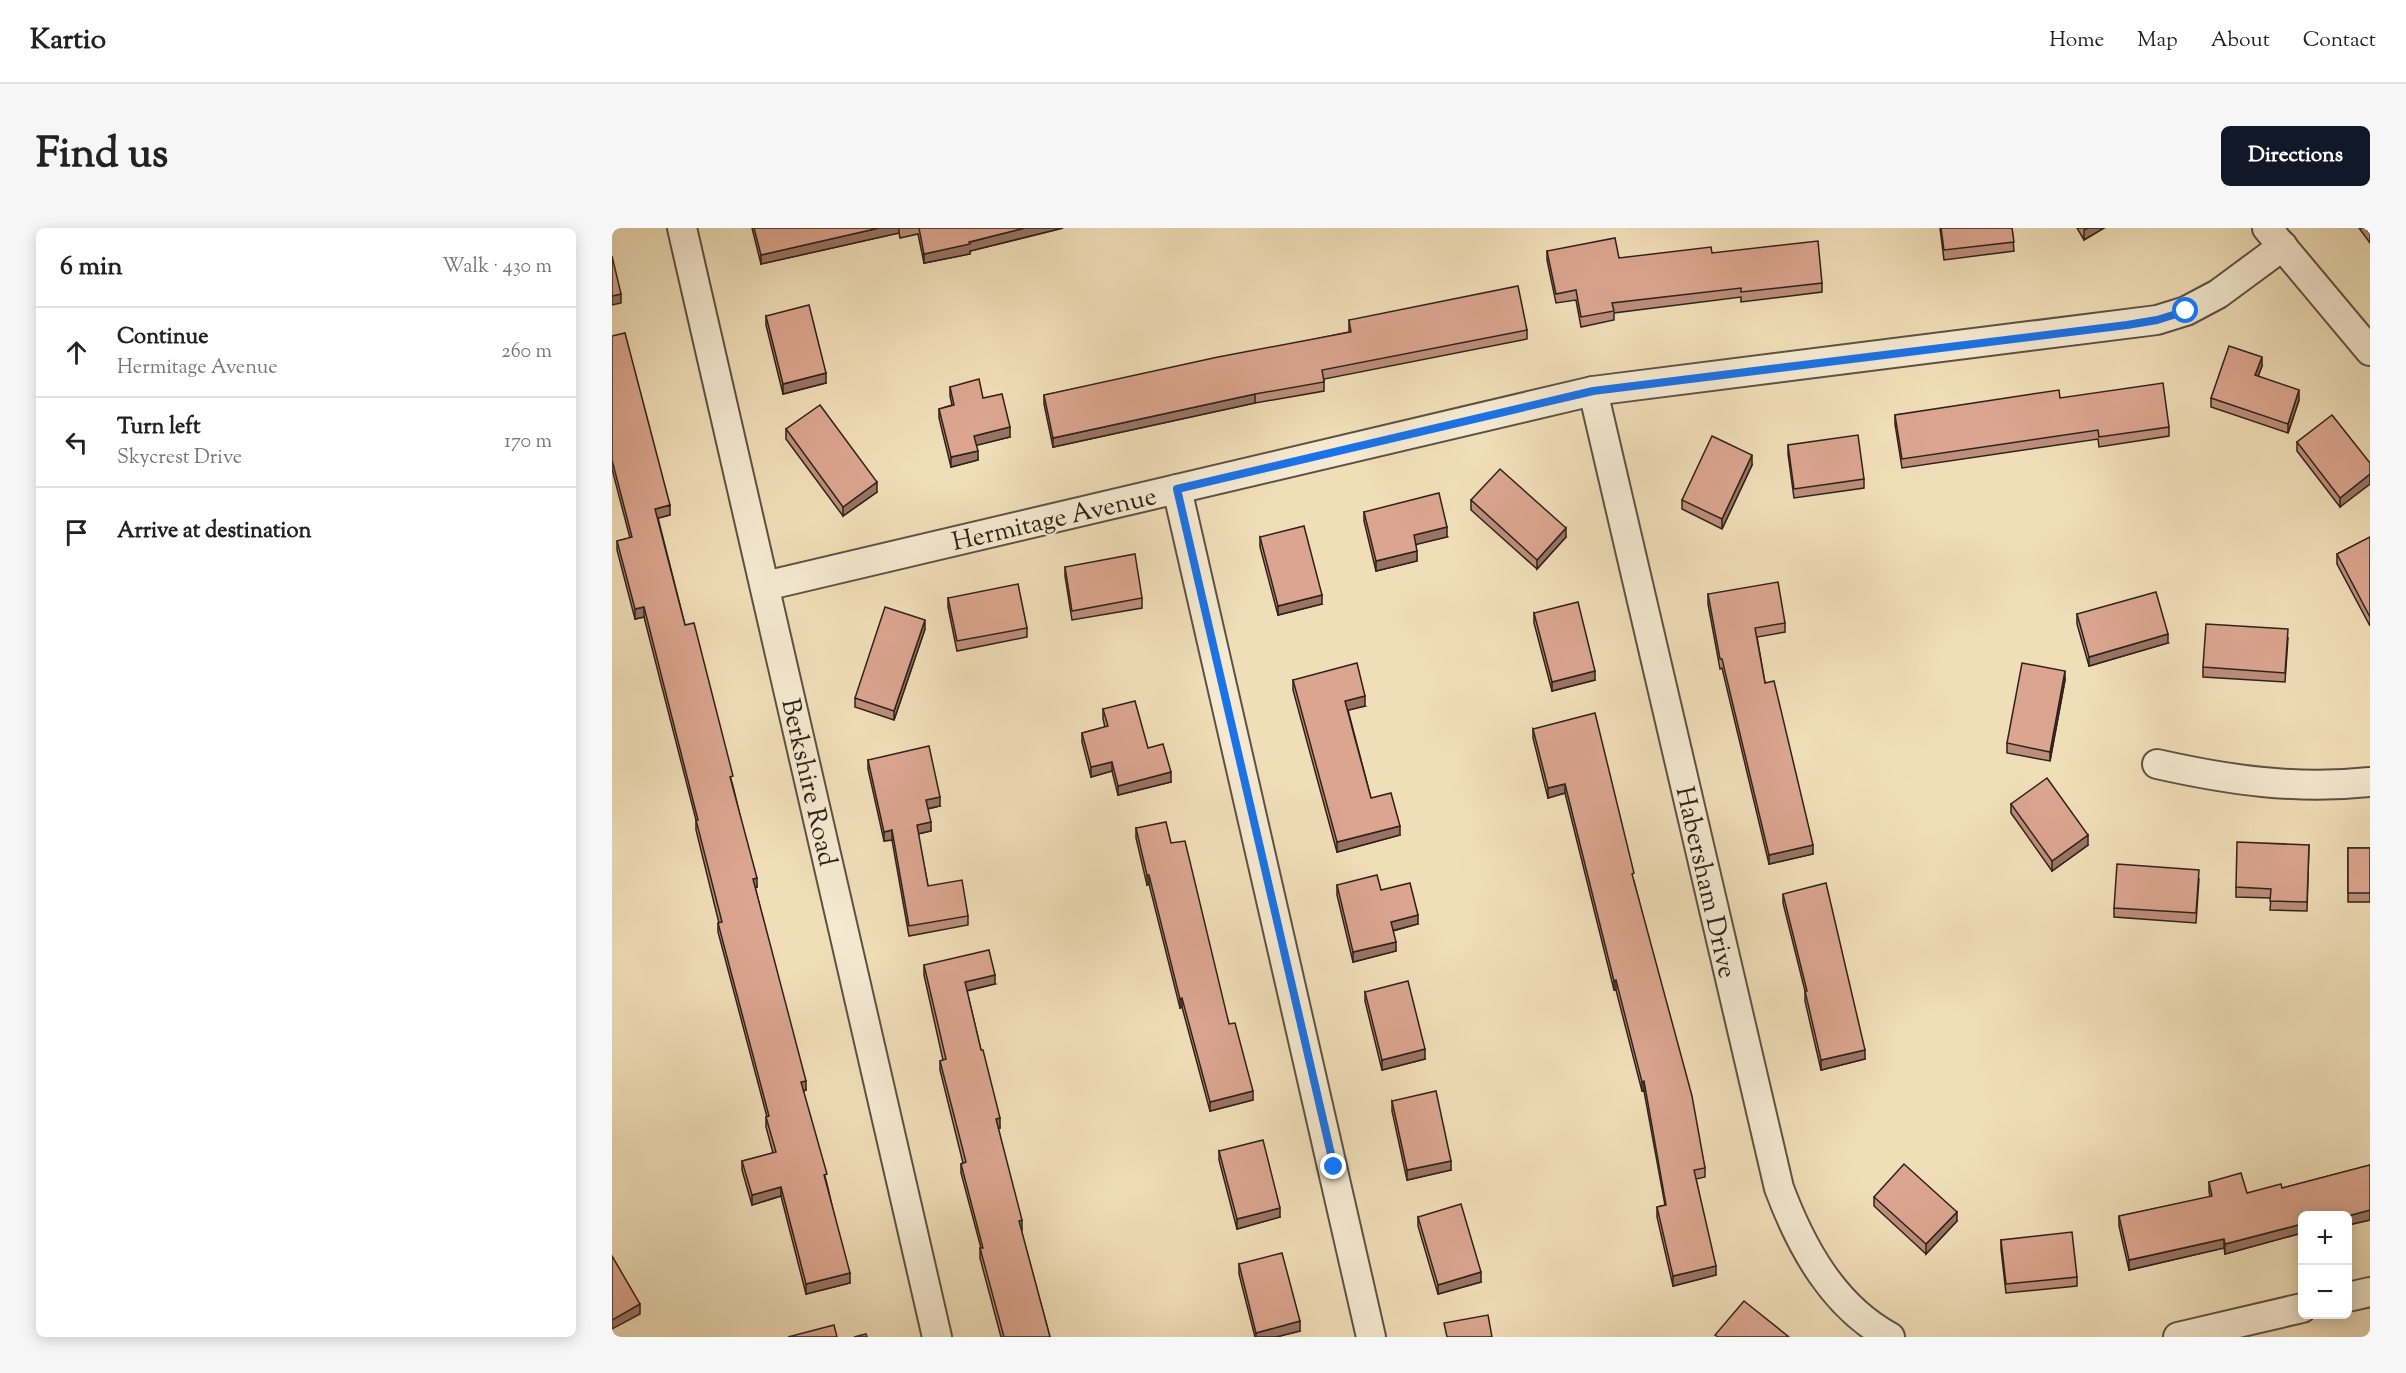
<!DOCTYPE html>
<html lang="en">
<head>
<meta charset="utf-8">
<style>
	:root { --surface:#fff; --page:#f6f6f6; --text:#222; --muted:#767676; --line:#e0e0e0; --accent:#111827 }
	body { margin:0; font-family:"Sorts Mill Goudy",serif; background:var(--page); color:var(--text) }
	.controls { position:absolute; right:18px; bottom:18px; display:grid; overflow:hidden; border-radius:9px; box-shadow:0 3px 15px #0003 }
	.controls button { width:54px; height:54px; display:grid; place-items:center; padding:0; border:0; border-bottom:2px solid var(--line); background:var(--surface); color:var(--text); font:30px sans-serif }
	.stop { position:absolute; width:18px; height:18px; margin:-14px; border:4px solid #1a73e8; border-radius:50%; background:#fff }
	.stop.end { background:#1a73e8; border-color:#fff; box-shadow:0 2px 6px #0008 }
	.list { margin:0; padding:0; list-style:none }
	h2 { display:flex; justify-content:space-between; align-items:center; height:78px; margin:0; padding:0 24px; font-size:26px }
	h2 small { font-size:20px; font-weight:400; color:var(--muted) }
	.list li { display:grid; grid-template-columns:39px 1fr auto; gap:18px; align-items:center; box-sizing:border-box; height:90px; padding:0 24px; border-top:2px solid var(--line) }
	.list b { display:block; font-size:22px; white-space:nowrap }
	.list p { margin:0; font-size:20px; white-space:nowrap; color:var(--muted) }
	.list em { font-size:20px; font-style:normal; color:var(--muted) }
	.icon { flex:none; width:33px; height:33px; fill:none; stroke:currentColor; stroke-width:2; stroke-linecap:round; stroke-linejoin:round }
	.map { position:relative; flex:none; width:1758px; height:1109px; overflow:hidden; border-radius:9px }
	header { display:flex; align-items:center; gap:36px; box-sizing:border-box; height:84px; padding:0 30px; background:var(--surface); border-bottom:2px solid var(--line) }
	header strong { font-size:28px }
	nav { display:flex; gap:33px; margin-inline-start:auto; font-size:21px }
	.intro { display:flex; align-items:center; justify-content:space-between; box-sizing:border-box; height:144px; padding:0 36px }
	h1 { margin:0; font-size:42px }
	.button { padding:15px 27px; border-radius:9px; background:var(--accent); color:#fff; font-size:21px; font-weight:700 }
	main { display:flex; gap:36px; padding:0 36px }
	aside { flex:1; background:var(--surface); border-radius:9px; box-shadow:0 3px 15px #0003 }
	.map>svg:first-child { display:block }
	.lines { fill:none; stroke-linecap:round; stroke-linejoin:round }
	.street-casing { stroke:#5e5142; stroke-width:32 }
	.street { stroke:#f5ead1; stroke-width:28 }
	.wall { fill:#bc8e7b; stroke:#2e221a; stroke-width:1.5 }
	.shaded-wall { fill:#997464; stroke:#2e221a; stroke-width:1.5 }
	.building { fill:#dba58f; stroke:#2e221a; stroke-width:1.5 }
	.route { stroke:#1a73e8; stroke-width:8 }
	.labels { text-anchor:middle; stroke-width:4.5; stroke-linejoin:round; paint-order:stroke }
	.street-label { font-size:26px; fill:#2e221a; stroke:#f5ead1 }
</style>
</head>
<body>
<header>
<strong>Kartio</strong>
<nav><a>Home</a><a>Map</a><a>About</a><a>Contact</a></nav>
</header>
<div class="intro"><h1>Find us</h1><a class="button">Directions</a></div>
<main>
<aside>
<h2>6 min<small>Walk · 430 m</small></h2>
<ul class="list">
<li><svg class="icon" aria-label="ahead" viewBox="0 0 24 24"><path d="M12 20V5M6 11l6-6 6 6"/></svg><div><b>Continue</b><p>Hermitage Avenue</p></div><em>260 m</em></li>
<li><svg class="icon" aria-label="left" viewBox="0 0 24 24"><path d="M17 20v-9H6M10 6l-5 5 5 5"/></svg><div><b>Turn left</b><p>Skycrest Drive</p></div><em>170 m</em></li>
<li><svg class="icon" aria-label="arrive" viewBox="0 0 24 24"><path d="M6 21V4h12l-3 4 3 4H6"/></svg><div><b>Arrive at destination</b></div></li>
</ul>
</aside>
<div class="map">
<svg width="1758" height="1109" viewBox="0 0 1758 1109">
	<rect width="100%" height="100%" fill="#f0deb8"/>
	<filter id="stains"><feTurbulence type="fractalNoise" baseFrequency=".00333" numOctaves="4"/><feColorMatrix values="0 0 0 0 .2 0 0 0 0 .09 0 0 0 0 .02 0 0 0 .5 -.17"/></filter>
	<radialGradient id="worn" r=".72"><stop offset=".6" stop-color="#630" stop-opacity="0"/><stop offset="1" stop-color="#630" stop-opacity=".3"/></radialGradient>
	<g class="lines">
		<defs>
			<g id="street">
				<polyline points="70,0 325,1109"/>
				<polyline points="1655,0 1758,123"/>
				<path d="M981,163L1167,960C1189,1019 1221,1078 1278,1109"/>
				<polyline points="565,261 759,1109"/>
				<polyline points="153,358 981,163 1545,92 1574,83 1606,66 1671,18"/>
				<path d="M1545,536C1616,552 1685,562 1758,554"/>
				<polyline points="1736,1069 1758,1064"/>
				<polyline points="1566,1109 1690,1080"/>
			</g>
		</defs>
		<use href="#street" class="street-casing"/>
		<use href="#street" class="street"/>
	</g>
	<g class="wall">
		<polygon points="140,0 451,0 358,23 358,26 312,35 306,6 288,10 287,5 149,36"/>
		<polygon points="1328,0 1400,0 1402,23 1332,32"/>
		<polygon points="1465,0 1492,0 1472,12"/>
		<polygon points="1747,0 1758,0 1758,15"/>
		<polygon points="935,23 1007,30 1100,25 1210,55 1210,64 1129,74 1129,69 1002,85 1002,92 969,99 964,72 944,75 935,32"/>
		<polygon points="154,88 214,155 171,166 154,97"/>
		<polygon points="737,92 915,102 915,111 712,151 712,163 643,175 441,219 432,176 432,167 737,104"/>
		<polygon points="0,108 58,287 46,290 73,397 121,558 145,659 143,659 194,862 191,863 215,956 238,1055 194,1066 169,968 140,977 130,942 130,933 161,925 154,899 154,889 155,889 106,704 106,695 107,695 84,602 84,592 32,389 23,391 5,322 5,313 18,310 0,241"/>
		<polygon points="1650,138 1646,148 1687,172 1676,205 1599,179 1599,170"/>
		<polygon points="338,159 371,170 398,209 364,217 366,232 339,239 327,190 327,181 340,177 338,168"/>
		<polygon points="1448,170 1557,199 1557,208 1487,219 1486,211 1290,240 1283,196 1283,187"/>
		<polygon points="174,201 265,264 231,288 174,211"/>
		<polygon points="1685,214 1758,235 1728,279 1685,223"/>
		<polygon points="1176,217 1252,251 1252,260 1182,270 1176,226"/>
		<polygon points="1140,237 1110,301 1070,281 1070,272"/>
		<polygon points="859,272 954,309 925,341 859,282"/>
		<polygon points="752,284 835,309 804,316 805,333 764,343 752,293"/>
		<polygon points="648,309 710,376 666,387 648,319"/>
		<polygon points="1758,309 1758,398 1725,336 1725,326"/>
		<polygon points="453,339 530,370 530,380 460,392 453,348"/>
		<polygon points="1096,366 1173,395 1173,404 1145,409 1153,455 1201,626 1157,636 1110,440 1108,441 1096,376"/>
		<polygon points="336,370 415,400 415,409 345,423 336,379"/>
		<polygon points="922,385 983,452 940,463 922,395"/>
		<polygon points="1465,386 1556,415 1477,438 1465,396"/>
		<polygon points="313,401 282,492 243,479 243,470"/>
		<polygon points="1676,410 1673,454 1591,449 1591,439"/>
		<polygon points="681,452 753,478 736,482 759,570 788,607 725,624 681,462"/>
		<polygon points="1453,452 1438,533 1395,525 1395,515"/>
		<polygon points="491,481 536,520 559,554 506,567 500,543 479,549 470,514 470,505 493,499 491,491"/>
		<polygon points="921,501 1022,653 1093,940 1093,949 1084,951 1104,1047 1061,1058 1045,989 1045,979 1053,977 1032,863 1030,863 1004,762 1002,762 953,565 936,570 921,510"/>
		<polygon points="256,532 328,578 316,581 319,603 306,606 316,658 356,688 356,697 297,708 280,612 272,613 256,541"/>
		<polygon points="1399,576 1476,617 1440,643 1399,585"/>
		<polygon points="524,600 559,615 617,796 641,872 598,883 570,779 568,780 537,656 535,657 524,610"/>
		<polygon points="1697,617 1695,683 1658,682 1659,670 1624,669 1624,659"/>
		<rect x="1736" y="620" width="22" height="54"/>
		<polygon points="1587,651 1584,695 1502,689 1502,680"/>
		<polygon points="725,657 769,662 806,696 781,703 784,723 741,734 725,667"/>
		<polygon points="1171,666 1253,831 1209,842 1193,773 1193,763 1171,675"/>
		<polygon points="312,737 383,756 355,763 369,822 388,900 386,900 410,1002 409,1002 438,1109 389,1109 368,1030 368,1020 369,1020 349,945 349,936 351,935 328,842 328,833 331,832 312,747"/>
		<polygon points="753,764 813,831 770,842 753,773"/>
		<polygon points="780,873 839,942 795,952 780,883"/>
		<polygon points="607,923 668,989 625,1001 607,932"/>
		<polygon points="1758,937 1758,992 1736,997 1736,987 1690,987 1690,1005 1613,1026 1612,1020 1517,1042 1507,998 1507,988 1598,969 1597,963 1597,954 1635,965 1670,960"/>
		<polygon points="1262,969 1345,993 1314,1026 1262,978"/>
		<polygon points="806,989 869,1054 826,1066 806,998"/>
		<polygon points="1389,1012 1465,1049 1465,1058 1394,1065 1389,1021"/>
		<polygon points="627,1036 688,1103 664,1109 643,1109 627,1046"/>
	</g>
	<g class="shaded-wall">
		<polygon points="267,0 287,0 287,5 149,36 149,27"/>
		<polygon points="413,0 451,0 358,23 358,26 312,35 312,26"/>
		<polygon points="1476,0 1492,0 1472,12 1472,2"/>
		<polygon points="9,66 9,75 0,77 0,68"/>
		<polygon points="1650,129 1650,138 1643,156 1643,147"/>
		<polygon points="214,145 214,155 171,166 171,156"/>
		<polygon points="1687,162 1687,172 1676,205 1676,196"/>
		<polygon points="643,166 643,175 441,219 441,210"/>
		<polygon points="398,199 398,209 362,218 362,208"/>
		<polygon points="366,223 366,232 339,239 339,229"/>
		<polygon points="1140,227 1140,237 1110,301 1110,291"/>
		<polygon points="1758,246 1758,256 1728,279 1728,270"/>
		<polygon points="265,254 265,264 231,288 231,279"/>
		<polygon points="58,277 58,287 43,291 43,281"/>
		<polygon points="835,299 835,309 802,317 802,307"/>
		<polygon points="954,300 954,309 925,341 925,332"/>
		<polygon points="805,323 805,333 764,343 764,333"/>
		<polygon points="710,367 710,376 666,387 666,378"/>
		<polygon points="32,379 32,389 23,391 23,381"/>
		<polygon points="313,392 313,401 282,492 282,483"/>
		<polygon points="1556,406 1556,415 1477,438 1477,429"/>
		<polygon points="983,443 983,452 940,463 940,454"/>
		<polygon points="1453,443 1453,452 1438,533 1438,524"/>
		<polygon points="753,468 753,478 733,483 733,473"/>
		<polygon points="500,534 500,543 479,549 479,539"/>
		<polygon points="559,544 559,554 506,567 506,558"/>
		<polygon points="953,556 953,565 936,570 936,560"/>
		<polygon points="328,569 328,578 314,581 314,572"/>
		<polygon points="319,594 319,603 305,606 305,597"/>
		<polygon points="788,598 788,607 725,624 725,614"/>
		<polygon points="280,602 280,612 272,613 272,604"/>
		<polygon points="1476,607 1476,617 1440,643 1440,633"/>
		<polygon points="1201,617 1201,626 1157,636 1157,627"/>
		<polygon points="535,647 537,647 537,656 535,657"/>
		<polygon points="145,650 145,659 141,660 141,651"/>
		<polygon points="806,687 806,696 779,703 779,694"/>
		<polygon points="784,714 784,723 741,734 741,724"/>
		<polygon points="383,747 383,756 353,763 353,754"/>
		<polygon points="1004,752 1004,762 1002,762 1002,753"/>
		<polygon points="570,770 570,779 568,780 568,771"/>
		<polygon points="813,821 813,831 770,842 770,832"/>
		<polygon points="1253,822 1253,831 1209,842 1209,832"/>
		<polygon points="194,853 194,862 189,864 189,854"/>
		<polygon points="1032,853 1032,863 1030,863 1030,854"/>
		<polygon points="641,863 641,872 598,883 598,874"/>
		<polygon points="388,890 388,900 384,901 384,891"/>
		<polygon points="839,933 839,942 795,952 795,942"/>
		<polygon points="169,959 169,968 140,977 140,967"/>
		<polygon points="668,980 668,989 625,1001 625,991"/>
		<polygon points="1758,982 1758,992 1736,997 1736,988"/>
		<polygon points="1345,984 1345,993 1314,1026 1314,1016"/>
		<polygon points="410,992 410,1002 407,1003 407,993"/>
		<polygon points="1690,996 1690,1005 1613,1026 1613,1016"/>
		<polygon points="1612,1011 1612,1020 1517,1042 1517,1032"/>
		<polygon points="1104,1038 1104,1047 1061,1058 1061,1048"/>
		<polygon points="869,1044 869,1054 826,1066 826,1057"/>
		<polygon points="238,1045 238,1055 194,1066 194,1056"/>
		<polygon points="28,1076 28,1086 0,1101 0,1092"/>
		<polygon points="688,1093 688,1103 664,1109 644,1109 644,1105"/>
	</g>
	<g class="building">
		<polygon points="142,0 267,0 149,27"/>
		<polygon points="307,0 413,0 357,14 358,16 312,26"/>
		<polygon points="1329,0 1400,0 1402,14 1332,22"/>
		<polygon points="1754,0 1758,0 1758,6"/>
		<polygon points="1003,10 1007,30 1099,19 1100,25 1206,13 1210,55 1129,64 1129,60 1000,75 1002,83 969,89 964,62 944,66 935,23"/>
		<polygon points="0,28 9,66 0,68"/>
		<polygon points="906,58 915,102 710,142 712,154 643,166 441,210 432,167 606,129 739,104 737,92"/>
		<polygon points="197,77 214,145 171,156 154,88"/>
		<polygon points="13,105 58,277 43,281 73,397 82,395 121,548 118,549 145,650 141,651 194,853 189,854 215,946 212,947 238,1045 194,1056 169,959 140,967 130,933 164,924 154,889 157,888 106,695 110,694 84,592 86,592 32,379 23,381 5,313 20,309 0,232 0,108"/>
		<polygon points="1617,118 1650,129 1643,147 1687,162 1676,196 1599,170"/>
		<polygon points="367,151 371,170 390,166 398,199 362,208 366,223 339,229 327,181 342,177 338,159"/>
		<polygon points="1551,155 1557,199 1487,209 1486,202 1290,231 1283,187 1447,162 1448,170"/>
		<polygon points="208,177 265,254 231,279 174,201"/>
		<polygon points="1720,187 1758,235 1758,246 1728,270 1685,214"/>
		<polygon points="1246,207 1252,251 1182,261 1176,217"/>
		<polygon points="1100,208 1140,227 1110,291 1070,272"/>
		<polygon points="888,241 954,300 925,332 859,272"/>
		<polygon points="827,265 835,299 802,307 805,323 764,333 752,284"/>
		<polygon points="692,298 710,367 666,378 648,309"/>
		<polygon points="1758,309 1758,389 1725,326"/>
		<polygon points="523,326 530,370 460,383 453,339"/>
		<polygon points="1166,354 1173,395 1143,400 1153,455 1162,453 1201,617 1157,627 1110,431 1108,431 1096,366"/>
		<polygon points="406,356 415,400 345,413 336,370"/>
		<polygon points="1544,364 1556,406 1477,429 1465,386"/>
		<polygon points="966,374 983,443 940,454 922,385"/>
		<polygon points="273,379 313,392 282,483 243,470"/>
		<polygon points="1594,396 1676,401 1673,445 1591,439"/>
		<polygon points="745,435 753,468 733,473 742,507 759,570 779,565 788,598 725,614 681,452"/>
		<polygon points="1410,435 1453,443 1438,524 1395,515"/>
		<polygon points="523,473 536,520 551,516 559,544 506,558 500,534 479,539 470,505 496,498 491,481"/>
		<polygon points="983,485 1022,645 1020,646 1080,868 1093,940 1082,942 1104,1038 1061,1048 1045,979 1054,977 1032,853 1030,854 1004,752 1002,753 953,556 936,560 921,501"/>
		<polygon points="317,518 328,569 314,572 319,594 305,597 316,658 350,652 356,688 297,698 280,602 272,604 256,532"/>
		<polygon points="1435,550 1476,607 1440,633 1399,576"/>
		<polygon points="554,594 559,615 573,613 617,796 623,795 641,863 598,874 570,770 568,771 537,647 535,647 524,600"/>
		<polygon points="1625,614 1697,617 1695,674 1658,673 1659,661 1624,659"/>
		<rect x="1736" y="620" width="22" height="45"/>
		<polygon points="1505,636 1587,642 1584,685 1502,680"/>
		<polygon points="765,647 769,662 798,655 806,687 779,694 784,714 741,724 725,657"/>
		<polygon points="1214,655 1253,822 1209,832 1193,763 1195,763 1171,666"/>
		<polygon points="377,722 383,747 353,754 369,822 371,822 388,890 384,891 410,992 407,993 438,1109 392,1109 368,1020 371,1020 349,936 354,934 328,833 334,831 312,737"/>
		<polygon points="796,753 813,821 770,832 753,764"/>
		<polygon points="824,863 839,933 795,942 780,873"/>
		<polygon points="651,912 668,980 625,991 607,923"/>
		<polygon points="1292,936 1345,984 1314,1016 1262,969"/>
		<polygon points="1758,937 1758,982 1736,988 1690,987 1690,996 1613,1016 1612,1011 1517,1032 1507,988 1600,968 1597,954 1629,945 1635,965 1669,956 1670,960"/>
		<polygon points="849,976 869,1044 826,1057 806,989"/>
		<polygon points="1460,1004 1465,1049 1394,1056 1389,1012"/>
		<polygon points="670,1025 688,1093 644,1105 627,1036"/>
		<polygon points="0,1028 28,1076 0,1092"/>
		<polygon points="1132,1073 1177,1109 1106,1109 1103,1107"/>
		<polygon points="876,1087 880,1109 835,1109 832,1095"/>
		<polygon points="222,1097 225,1109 176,1109"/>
		<polygon points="254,1106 255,1109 242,1109"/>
	</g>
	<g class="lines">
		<polyline class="route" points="722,939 565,261 981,163 1515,97 1545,92 1574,83"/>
	</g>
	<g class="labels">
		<g class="street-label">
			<text transform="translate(442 290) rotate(-13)" y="9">Hermitage Avenue</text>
			<text transform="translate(198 554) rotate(77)" y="9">Berkshire Road</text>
			<text transform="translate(1095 654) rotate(77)" y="9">Habersham Drive</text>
		</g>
	</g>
	<rect width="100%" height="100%" filter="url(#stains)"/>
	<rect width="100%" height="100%" fill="url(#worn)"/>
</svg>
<div class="controls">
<button>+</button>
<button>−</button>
</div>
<div class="stop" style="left:1574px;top:83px"></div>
<div class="stop end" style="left:722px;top:939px"></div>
</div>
</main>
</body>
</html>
